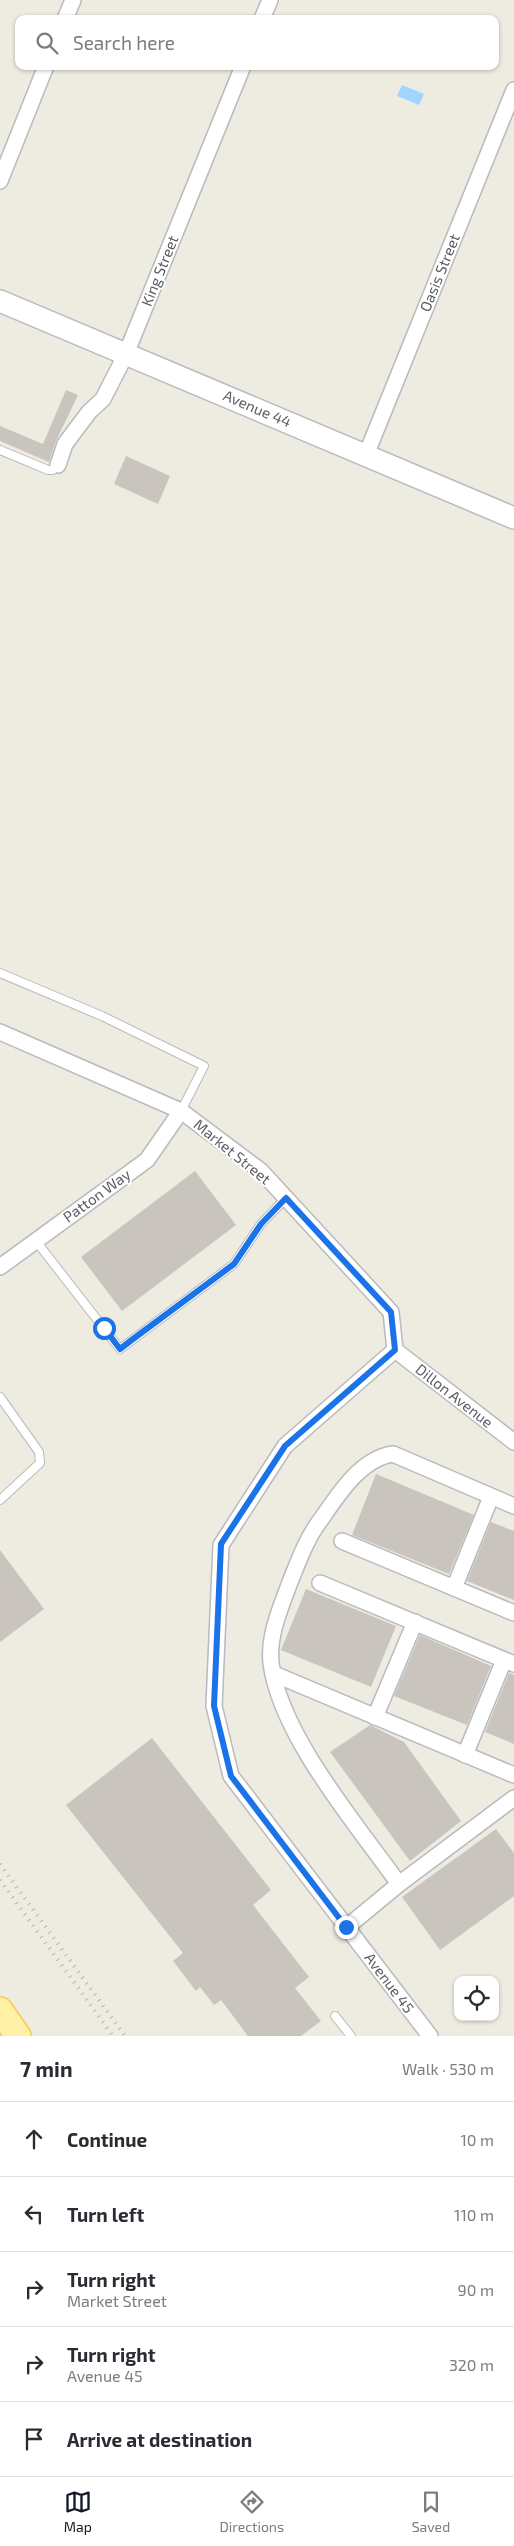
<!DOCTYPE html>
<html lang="en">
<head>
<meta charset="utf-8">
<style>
	:root { --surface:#fff; --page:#f2f2f3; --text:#2b2b33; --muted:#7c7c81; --line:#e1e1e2; --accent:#111827 }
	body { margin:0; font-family:"Exo 2",sans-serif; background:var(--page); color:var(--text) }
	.controls { position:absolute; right:15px; bottom:15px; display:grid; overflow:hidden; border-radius:10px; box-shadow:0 1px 4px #0004 }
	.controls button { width:45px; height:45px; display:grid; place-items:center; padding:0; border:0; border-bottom:1px solid var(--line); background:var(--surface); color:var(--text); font:25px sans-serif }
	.stop { position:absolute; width:15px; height:15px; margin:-11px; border:4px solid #1a73e8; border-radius:50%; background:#fff }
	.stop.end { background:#1a73e8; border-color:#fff; box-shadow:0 1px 5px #0008 }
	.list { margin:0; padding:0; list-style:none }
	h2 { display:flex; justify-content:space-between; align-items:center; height:65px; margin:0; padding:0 20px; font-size:21px }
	h2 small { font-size:16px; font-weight:400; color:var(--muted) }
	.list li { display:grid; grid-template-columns:32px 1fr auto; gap:15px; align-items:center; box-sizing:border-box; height:75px; padding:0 20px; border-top:1px solid var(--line) }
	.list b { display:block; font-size:19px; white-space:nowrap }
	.list p { margin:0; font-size:16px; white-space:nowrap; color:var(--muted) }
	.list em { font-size:16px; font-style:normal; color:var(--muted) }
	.icon { flex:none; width:28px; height:28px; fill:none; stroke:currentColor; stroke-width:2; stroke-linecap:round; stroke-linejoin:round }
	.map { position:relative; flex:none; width:514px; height:2036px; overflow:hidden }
	.search { position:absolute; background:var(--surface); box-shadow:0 1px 4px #0004; left:15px; right:15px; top:15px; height:55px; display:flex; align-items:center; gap:12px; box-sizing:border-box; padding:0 18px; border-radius:10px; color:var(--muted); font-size:19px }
	.sheet { height:440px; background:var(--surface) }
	nav { display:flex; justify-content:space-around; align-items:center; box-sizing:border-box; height:70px; border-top:1px solid var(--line); background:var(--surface); font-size:14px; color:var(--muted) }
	nav a { display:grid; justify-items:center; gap:2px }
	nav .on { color:var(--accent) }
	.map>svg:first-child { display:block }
	.water { fill:#a0d5ff }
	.building { fill:#c9c5be }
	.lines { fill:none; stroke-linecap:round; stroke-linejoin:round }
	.lane-casing { stroke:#b7babf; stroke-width:10 }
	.street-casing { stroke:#b7babf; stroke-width:18 }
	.secondary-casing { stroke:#b7bbc1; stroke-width:24 }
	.primary-casing { stroke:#fbca4d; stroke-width:28 }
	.lane { stroke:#fff; stroke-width:8 }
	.street { stroke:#fff; stroke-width:15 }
	.secondary { stroke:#fff; stroke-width:21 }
	.primary { stroke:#fff0a5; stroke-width:25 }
	.rail { stroke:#b3b4b4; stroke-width:4; stroke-dasharray:1 6; stroke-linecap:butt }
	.route { stroke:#1a73e8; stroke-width:6 }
	.labels { text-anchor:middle; stroke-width:4; stroke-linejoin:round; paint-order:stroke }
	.street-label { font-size:15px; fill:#5a5e63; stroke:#fff }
</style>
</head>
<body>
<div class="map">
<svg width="514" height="2036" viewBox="0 0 514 2036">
	<rect width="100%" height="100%" fill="#eeebe1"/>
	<polygon class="water" points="402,85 424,94 419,105 397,96"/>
	<g class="building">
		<polygon points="66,390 78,395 56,441 49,462 0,441 0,426 43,444"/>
		<polygon points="126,456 170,476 158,504 114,484"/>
		<polygon points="195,1171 236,1225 122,1311 81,1257"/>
		<polygon points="376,1474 474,1515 449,1574 352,1535"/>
		<polygon points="491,1522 514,1531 514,1600 467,1581"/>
		<polygon points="0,1550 44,1609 0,1642"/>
		<polygon points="306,1589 396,1626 371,1687 281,1650"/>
		<polygon points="420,1635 491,1666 467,1725 394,1696"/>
		<polygon points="509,1673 514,1675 514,1744 485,1732"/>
		<polygon points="370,1725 404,1742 461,1821 410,1861 330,1752"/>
		<polygon points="152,1738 271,1890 253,1905 309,1977 295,1988 321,2021 301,2036 248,2036 221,2000 214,2005 200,1987 196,1991 173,1961 183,1953 66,1805"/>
		<polygon points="496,1829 514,1853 514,1896 440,1950 402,1897"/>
	</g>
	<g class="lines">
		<defs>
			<g id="lane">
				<polyline points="0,450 48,470 53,470 58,465"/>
				<polyline points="0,973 102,1016 204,1066 181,1111"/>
				<polyline points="36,1241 120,1349 234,1264 261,1224 286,1198"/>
				<polyline points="0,1397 39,1452 40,1463 0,1500"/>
				<polyline points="335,2016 351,2036"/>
			</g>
			<g id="street">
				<polyline points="65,19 73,0"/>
				<polyline points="262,19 270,0"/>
				<polyline points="0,181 46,66"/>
				<polyline points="366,455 514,90"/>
				<polyline points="58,465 65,444 89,412 103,399 126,354 243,66"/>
				<polyline points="0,1032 181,1111 261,1171 391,1312 395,1350"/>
				<polyline points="0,1267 147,1160 181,1111"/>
				<polyline points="395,1350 285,1446 221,1545 214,1706 231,1776 430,2036"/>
				<polyline points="395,1350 514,1442"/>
				<polyline points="342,1541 514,1613"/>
				<polyline points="320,1583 514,1664"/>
				<polyline points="454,1588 491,1497"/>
				<polyline points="274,1674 514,1775"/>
				<polyline points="375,1717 415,1622"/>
				<polyline points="465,1755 504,1660"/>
				<path d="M399,1884C357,1825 280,1735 271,1663C268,1635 281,1607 290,1582C299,1560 307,1537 322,1518C339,1493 362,1458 393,1454L514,1506"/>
				<polyline points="347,1927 399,1884 514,1798"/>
			</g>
			<polyline id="secondary" points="0,301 514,518"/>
			<polyline id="primary" points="0,2010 18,2036"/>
		</defs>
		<use href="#lane" class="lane-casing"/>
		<use href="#street" class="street-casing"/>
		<use href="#secondary" class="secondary-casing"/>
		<use href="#primary" class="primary-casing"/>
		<use href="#lane" class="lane"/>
		<use href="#street" class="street"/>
		<use href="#secondary" class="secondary"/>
		<use href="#primary" class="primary"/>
		<g class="rail">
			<polyline points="0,1864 125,2036"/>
			<polyline points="0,1880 113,2036"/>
		</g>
	</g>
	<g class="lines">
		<polyline class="route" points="104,1328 120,1349 133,1339 234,1264 261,1224 286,1198 391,1312 395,1350 285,1446 221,1544 214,1706 231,1776 346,1927"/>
	</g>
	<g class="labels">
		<g class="street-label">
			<text transform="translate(160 271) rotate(-68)" y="5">King Street</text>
			<text transform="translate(440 273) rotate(-68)" y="5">Oasis Street</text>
			<text transform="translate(257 409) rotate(23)" y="5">Avenue 44</text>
			<text transform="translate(232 1152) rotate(39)" y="5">Market Street</text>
			<text transform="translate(97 1196) rotate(-36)" y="5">Patton Way</text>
			<text transform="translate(454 1396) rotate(38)" y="5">Dillon Avenue</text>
			<text transform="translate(389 1983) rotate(53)" y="5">Avenue 45</text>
		</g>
	</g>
</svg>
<div class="controls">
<button><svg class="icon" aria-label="locate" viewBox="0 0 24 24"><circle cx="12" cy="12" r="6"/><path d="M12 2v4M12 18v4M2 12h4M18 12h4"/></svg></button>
</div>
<div class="stop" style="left:104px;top:1328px"></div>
<div class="stop end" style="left:346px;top:1927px"></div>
<div class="search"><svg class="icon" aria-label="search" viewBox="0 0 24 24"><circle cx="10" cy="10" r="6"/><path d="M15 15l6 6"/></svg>Search here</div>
</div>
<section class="sheet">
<h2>7 min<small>Walk · 530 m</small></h2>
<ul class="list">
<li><svg class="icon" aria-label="ahead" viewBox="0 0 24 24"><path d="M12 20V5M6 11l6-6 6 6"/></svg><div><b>Continue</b></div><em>10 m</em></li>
<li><svg class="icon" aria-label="left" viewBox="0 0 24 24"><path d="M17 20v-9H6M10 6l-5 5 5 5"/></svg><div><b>Turn left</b></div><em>110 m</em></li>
<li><svg class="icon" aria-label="right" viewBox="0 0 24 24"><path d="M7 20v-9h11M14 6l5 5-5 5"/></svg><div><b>Turn right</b><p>Market Street</p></div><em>90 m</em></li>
<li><svg class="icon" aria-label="right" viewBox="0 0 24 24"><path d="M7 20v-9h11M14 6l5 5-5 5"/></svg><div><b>Turn right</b><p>Avenue 45</p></div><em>320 m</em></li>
<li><svg class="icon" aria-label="arrive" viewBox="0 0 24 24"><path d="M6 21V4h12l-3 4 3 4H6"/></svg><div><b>Arrive at destination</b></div></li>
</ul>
</section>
<nav>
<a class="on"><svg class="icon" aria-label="map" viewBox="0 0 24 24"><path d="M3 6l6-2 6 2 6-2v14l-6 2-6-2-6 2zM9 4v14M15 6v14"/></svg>Map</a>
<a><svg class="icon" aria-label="directions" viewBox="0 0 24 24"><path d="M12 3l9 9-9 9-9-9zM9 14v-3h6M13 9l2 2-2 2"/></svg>Directions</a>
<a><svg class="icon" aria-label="saved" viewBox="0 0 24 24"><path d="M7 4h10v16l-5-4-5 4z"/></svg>Saved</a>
</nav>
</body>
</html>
